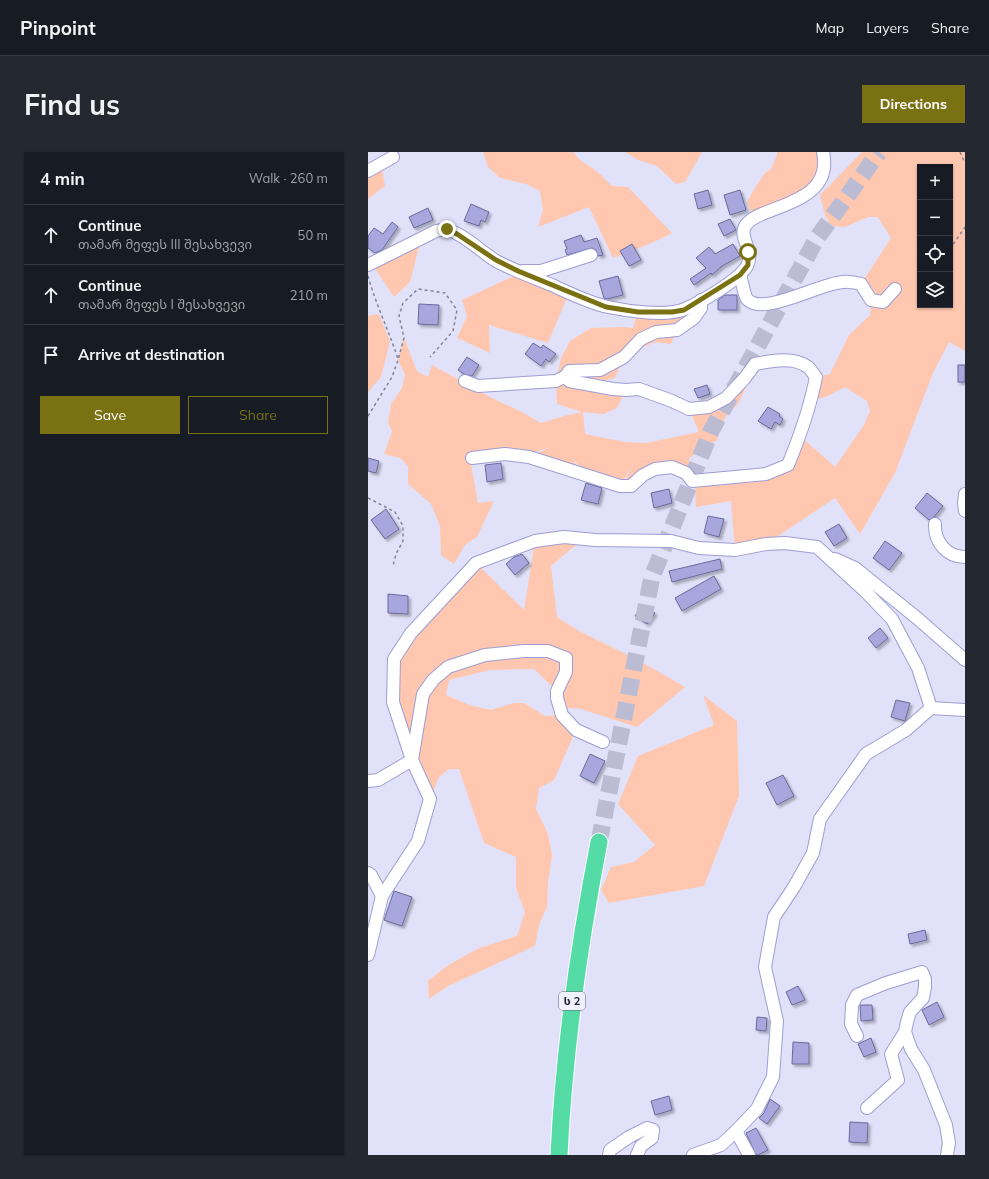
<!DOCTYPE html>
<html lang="en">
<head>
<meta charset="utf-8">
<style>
	:root { --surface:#171b24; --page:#242831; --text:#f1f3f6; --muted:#9ea1a6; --line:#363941; --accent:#7a7113 }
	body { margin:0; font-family:Mulish,"Noto Sans Georgian",sans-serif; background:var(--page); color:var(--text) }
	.controls { position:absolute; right:12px; top:12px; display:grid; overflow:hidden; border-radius:0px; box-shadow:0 1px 3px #0004 }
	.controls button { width:36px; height:36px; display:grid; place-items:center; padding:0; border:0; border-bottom:1px solid var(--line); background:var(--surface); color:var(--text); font:20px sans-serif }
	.stop { position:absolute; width:12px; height:12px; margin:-9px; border:3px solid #7a7113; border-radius:50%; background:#fff }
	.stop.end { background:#7a7113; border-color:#fff; box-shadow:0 1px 4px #0008 }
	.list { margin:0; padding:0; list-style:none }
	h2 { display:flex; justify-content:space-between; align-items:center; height:52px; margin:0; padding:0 16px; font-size:17px }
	h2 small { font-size:13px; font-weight:400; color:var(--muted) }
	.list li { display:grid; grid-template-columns:26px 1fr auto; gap:12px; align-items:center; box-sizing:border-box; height:60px; padding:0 16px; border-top:1px solid var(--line) }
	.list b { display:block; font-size:15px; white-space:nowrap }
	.list p { margin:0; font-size:13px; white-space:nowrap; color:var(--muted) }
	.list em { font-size:13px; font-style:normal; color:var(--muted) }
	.actions { display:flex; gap:8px; padding:12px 16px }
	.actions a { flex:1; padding:9px 0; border:1px solid var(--accent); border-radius:0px; text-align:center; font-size:14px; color:var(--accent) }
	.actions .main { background:var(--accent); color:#fff }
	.icon { flex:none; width:22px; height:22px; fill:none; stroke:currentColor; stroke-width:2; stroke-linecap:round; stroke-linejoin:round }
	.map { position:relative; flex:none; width:597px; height:1003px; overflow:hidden; border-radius:0px }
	header { display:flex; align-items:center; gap:24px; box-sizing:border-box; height:56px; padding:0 20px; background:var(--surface); border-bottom:1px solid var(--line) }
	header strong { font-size:19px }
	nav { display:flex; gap:22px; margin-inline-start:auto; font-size:14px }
	.intro { display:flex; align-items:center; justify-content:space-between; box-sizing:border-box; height:96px; padding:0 24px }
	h1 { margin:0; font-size:28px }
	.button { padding:10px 18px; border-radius:0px; background:var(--accent); color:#fff; font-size:14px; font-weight:700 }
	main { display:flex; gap:24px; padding:0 24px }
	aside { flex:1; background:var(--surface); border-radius:0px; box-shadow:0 1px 3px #0004 }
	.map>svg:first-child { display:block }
	.green { fill:#ffc7af; fill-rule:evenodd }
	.building { fill:#a7a7dd; stroke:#6a699b; filter:url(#shadow) }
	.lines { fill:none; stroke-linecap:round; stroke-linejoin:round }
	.highway-tunnel { stroke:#bbbcd3; stroke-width:17; stroke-dasharray:17 8; stroke-linecap:butt }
	.minor-casing { stroke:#9d9dd3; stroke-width:14 }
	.highway-casing { stroke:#fff; stroke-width:19 }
	.path { stroke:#828298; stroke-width:1.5; stroke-dasharray:3 3; stroke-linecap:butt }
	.minor { stroke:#fff; stroke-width:12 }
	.highway { stroke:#54dba6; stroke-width:17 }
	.route { stroke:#7a7113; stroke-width:5 }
	.labels { text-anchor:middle; stroke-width:3; stroke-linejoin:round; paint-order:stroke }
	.shield { fill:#f0f1fc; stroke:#616274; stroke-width:1 }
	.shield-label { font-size:11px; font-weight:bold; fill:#242439 }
</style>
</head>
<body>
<header>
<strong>Pinpoint</strong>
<nav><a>Map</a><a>Layers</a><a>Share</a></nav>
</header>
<div class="intro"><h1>Find us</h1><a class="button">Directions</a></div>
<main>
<aside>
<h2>4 min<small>Walk · 260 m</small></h2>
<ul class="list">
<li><svg class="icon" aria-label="ahead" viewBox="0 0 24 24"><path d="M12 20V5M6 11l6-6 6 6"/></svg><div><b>Continue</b><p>თამარ მეფეს III შესახვევი</p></div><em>50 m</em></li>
<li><svg class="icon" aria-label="ahead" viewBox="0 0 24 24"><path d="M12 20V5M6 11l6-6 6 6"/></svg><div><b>Continue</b><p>თამარ მეფეს I შესახვევი</p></div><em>210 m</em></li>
<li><svg class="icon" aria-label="arrive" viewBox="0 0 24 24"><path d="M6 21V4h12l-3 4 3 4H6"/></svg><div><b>Arrive at destination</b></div></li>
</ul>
<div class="actions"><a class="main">Save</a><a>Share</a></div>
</aside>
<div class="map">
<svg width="597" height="1003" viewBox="0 0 597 1003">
	<defs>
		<filter id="shadow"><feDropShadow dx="2.5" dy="2.5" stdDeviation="1" flood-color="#0004"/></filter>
	</defs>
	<rect width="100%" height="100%" fill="#e1e2f9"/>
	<g class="green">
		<path d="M115,0H205L212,8L230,20L244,34L260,35L304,81C285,92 264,98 245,106L221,55L170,75L175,58L172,39L158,32L132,26L120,15Z"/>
		<polygon points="257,0 334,0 317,30 308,32 289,14 270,8"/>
		<polygon points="409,0 455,0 450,31 385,65 379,50 388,34 397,21 403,17 409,3"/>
		<path d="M494,0H597V199L581,190L565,221L527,321L492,382L467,346L398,392L367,398L363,349L328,355L327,331L420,313L432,284L467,315L496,273L502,259L499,249L477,235L460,244L443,249L448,225L462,222L481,183L502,163L503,148L493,132L523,86L510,65H501L493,68L477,75L463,74L457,63L452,43ZM552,15H582V153H552Z"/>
		<polygon points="12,6 17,34 0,47 0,12"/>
		<polygon points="52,91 42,130 26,145 6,115"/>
		<polygon points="150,122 201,141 180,191 121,173 122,201 89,186 99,164 94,148"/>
		<polygon points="316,158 326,166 309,178 303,192 287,190 275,195 273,187 256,205 247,226 218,232 258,238 249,256 236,262 215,260 217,282 257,290 278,291 331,280 321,257 341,255 387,212 404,209 384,223 370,252 357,265 349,288 321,306 322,322 305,314 256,332 263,316 253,332 217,320 205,307 210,318 164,304 180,296 160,302 102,306 110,351 126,349 109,385 97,393 86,412 73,403 72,374 63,352 40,332 40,314 32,306 16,302 24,279 20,271 23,252 34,236 37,223 30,208 36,186 49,219 60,225 64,213 126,247 152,259 173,271 196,264 214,260 189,252 188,229 193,206 202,189 223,176 256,175 265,176 270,160"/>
		<polygon points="11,162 22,190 13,225 0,240 0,164"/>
		<polygon points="215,387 183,414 189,465 211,479 270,508 317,535 269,575 213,557 191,555 189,539 166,517 122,518 81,528 78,543 101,553 123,558 145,551 156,551 177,564 194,563 208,578 186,628 171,636 168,657 180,682 184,703 180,730 179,755 171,773 167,794 80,834 61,847 60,829 79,814 109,797 149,784 157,760 148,736 148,705 116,691 91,617 81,617 71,625 62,647 25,550 26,507 108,411 156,458 167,389"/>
		<polygon points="335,543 369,569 371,644 336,734 241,751 233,738 243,715 266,710 287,693 250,652 270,604 346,573"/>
	</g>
	<g class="building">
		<polygon points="340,38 344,53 330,57 326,42"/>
		<polygon points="372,38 378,58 362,63 356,43"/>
		<polygon points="103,52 121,60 117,70 113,68 111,74 96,69"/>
		<polygon points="60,56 65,68 46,76 41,65"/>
		<polygon points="362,67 368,78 356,84 350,72"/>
		<polygon points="24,70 30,75 14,98 7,101 0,96 0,84 6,76 15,82"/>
		<polygon points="213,83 216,90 229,86 235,103 230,104 228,98 224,96 199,103 197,98 199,97 196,89"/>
		<polygon points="264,92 273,108 261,114 252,99"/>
		<polygon points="365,92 372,104 354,114 344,123 343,121 326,133 322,127 338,116 328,106 341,95 347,102"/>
		<polygon points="250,124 255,143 239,147 236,146 231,129"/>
		<polygon points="357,143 369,143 369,158 350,158 350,148"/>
		<polygon points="51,152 71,153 70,173 50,172"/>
		<polygon points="165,191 173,196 175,193 188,202 181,210 178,207 173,214 157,202"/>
		<polygon points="99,205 111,213 104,224 96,222 90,218"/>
		<rect x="590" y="213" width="7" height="17"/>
		<polygon points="339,233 342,242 330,246 326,237"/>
		<polygon points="400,255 412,262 411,264 415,267 412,273 407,270 403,277 390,269"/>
		<polygon points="0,306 11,309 8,321 0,319"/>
		<polygon points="133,311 135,327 119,330 117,313"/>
		<polygon points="218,331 234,336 230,352 213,348"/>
		<polygon points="301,337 304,351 286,356 283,341"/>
		<polygon points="559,341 575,354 566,365 561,368 547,356"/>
		<polygon points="18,357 31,377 17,387 3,368"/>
		<polygon points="340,364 356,367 351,385 336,381"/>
		<polygon points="471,372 479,386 466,394 457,380"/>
		<polygon points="517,389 534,401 521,418 505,406"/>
		<polygon points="154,402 161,411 147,423 138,412 146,405"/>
		<polygon points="352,407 354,417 304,430 301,419"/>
		<polygon points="346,424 353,437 314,459 307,446"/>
		<polygon points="20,442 40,444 40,462 20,461"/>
		<polygon points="274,453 287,461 279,472 267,464"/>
		<polygon points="512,476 520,486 508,496 500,486"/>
		<polygon points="528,548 542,551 537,569 523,565"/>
		<polygon points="222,602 237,609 226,631 212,624"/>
		<polygon points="415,623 426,644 409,653 398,631"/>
		<polygon points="26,739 44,745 34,774 16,768"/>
		<polygon points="557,778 559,788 542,792 540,782"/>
		<polygon points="430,834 437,848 424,853 418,840"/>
		<polygon points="569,850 576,865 561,873 554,858"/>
		<polygon points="492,853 504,853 505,868 493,869"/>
		<polygon points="389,865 399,866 398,879 388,878"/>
		<polygon points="503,886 508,900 496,905 490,892"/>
		<polygon points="425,890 441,891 441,912 424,912"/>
		<polygon points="301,944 304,958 287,963 283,949"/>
		<polygon points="402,947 412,954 399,972 391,966 396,961"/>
		<polygon points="482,970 500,971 499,991 481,990"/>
		<polygon points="388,976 400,998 390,1003 388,1003 378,981"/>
	</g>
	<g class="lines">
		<polyline class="highway-tunnel" points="231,690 284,425 343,279 449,86 511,0"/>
		<defs>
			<g id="minor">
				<polyline points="0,19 25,5"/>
				<path d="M0,113L68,79C72,78 77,77 80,78C94,81 115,101 128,109C147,119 167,126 186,134C203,142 222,151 240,155C259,159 299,165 317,157C333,150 371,128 379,114C390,94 356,78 394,62C423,50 464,41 455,0"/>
				<polyline points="155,119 173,119 223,103"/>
				<path d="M372,123C374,129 376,143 379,147C394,165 452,131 475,130C481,129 488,131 493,132L503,148L515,150L527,137"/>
				<polyline points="97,229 110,234 188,229 198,224"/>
				<path d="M104,306L137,302L161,305L252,334H263L275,323L287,317L304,315L318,321L324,329L398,322L420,313C432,284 442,256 448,225C445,222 443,217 440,215C425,204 403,209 387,212L376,227L358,246L341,255L321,257L304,249L271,237L258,238L245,237L201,229L198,224L201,219L232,218L256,205L273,187L288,180L309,178L326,166L333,156V148"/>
				<polyline points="597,342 596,351 597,359"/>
				<path d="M567,372C566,390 579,405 597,405"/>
				<polyline points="467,407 487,416 549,466 597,508"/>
				<polyline points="0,629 10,628 44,608 55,542 65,528 80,515 117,503 156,499 180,499 198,506 198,520 189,539 189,546 194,563 208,578 235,590"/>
				<polyline points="0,721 3,723 14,744"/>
				<polyline points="0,803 14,744 50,689 62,647 44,608 25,550 26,507 43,481 108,411 167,389 196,385 227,388 303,389 331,396 367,398 398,392 417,391 449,395 497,439 524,467 550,516 563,556"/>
				<polyline points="489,884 483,872 484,853 489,843 518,831 554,820 557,827 557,835 555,846 542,860 539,870 537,880 543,897 556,918 578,973 581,991 579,1003"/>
				<polyline points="499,956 530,928 523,902 537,880"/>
				<polyline points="368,979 381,1003"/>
				<polyline points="241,1003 242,998 261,985 279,976 285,978 284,986 273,994 269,1003"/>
				<polyline points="325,1003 353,993 368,979 389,957 405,925 409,869 397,815 406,765 426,735 445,701 452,667 498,602 538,578 563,556 597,558"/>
			</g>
			<path id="highway" d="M191,1003C196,897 211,793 231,690"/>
		</defs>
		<use href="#minor" class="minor-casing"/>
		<use href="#highway" class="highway-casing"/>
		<g class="path">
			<polyline points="592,0 597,11"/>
			<polyline points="582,97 597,75"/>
			<path d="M0,124C8,153 21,179 30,207"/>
			<polyline points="0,264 24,225 30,208 36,186 31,164 35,151 50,137 77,141 89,158 85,179 62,205"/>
			<polyline points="0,346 27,360 35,374 35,389 28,402 25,414"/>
		</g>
		<use href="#minor" class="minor"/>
		<use href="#highway" class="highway"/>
	</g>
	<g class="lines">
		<polyline class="route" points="79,77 89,82 128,108 150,119 238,155 270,160 304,160 316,158 372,123 380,113 380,100"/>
	</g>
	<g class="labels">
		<rect class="shield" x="191" y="840" width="26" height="18" rx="3"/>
		<g class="shield-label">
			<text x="204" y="853">ს 2</text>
		</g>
	</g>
</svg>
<div class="controls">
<button>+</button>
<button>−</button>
<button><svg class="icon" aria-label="locate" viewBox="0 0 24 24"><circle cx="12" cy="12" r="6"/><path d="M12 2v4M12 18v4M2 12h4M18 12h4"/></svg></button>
<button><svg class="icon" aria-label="layers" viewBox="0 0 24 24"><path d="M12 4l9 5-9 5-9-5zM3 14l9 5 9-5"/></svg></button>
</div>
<div class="stop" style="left:380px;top:100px"></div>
<div class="stop end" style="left:79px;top:77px"></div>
</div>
</main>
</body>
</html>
